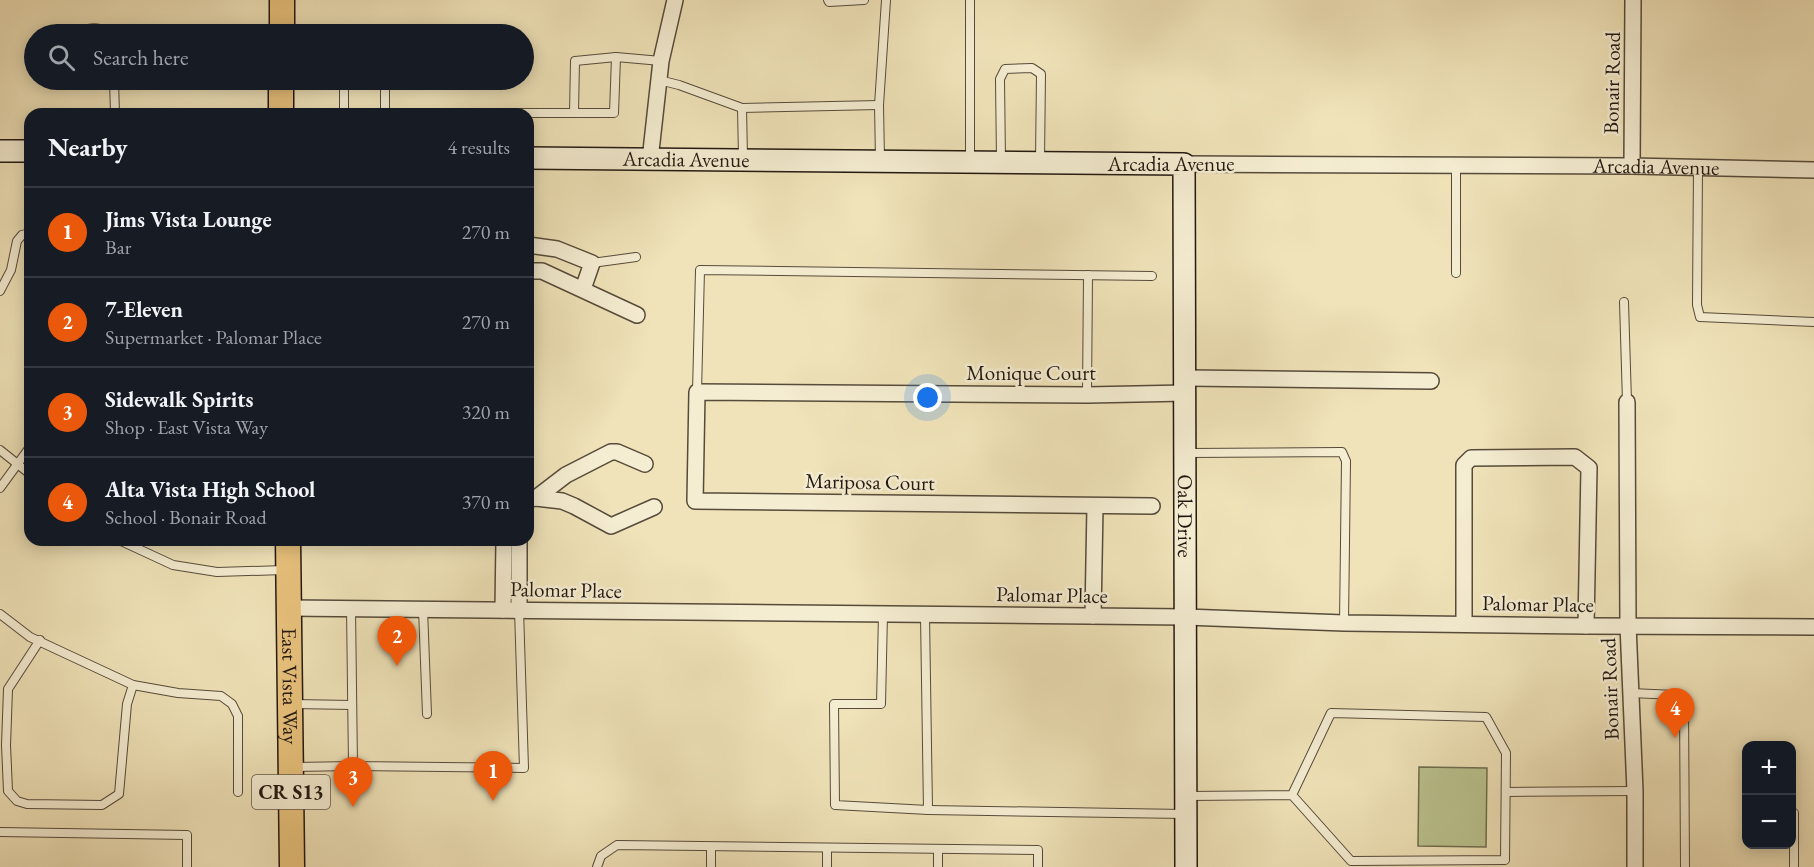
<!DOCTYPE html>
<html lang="en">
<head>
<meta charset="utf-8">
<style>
	:root { --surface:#171b24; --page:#242831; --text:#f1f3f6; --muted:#9ea1a6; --line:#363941; --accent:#ea580c }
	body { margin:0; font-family:"EB Garamond",serif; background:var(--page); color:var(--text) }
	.controls { position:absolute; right:18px; bottom:18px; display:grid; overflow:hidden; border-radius:12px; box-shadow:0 3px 15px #0003 }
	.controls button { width:54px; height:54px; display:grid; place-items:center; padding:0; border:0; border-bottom:2px solid var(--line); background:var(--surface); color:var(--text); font:30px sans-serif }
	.you { position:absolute; left:928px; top:398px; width:21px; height:21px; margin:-15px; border:4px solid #fff; border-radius:50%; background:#1a73e8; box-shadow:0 0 0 9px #1a73e833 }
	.badge { display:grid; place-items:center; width:39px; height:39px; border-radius:50%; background:var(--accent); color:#fff; font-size:20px; font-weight:700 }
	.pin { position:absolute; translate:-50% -50px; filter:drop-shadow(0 2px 3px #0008) }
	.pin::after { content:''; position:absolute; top:32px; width:21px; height:18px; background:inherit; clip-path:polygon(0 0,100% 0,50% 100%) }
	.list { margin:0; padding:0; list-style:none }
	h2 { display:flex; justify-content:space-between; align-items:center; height:78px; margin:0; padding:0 24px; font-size:26px }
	h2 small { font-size:20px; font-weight:400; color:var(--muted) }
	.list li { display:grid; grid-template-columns:39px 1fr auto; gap:18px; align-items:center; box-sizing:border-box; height:90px; padding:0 24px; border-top:2px solid var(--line) }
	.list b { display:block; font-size:22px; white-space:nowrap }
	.list p { margin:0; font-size:20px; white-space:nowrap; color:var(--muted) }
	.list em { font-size:20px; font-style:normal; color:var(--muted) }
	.icon { flex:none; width:33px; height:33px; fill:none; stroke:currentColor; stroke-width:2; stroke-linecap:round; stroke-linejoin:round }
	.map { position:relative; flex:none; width:1814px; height:867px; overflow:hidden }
	.search { position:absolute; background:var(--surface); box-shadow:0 3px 15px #0003; left:24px; top:24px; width:510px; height:66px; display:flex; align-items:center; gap:15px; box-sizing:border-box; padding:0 21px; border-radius:33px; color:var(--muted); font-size:22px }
	.panel { position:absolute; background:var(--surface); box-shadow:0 3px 15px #0003; left:24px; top:108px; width:510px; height:438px; border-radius:18px }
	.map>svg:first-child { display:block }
	.green { fill:#bac38f; stroke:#6e6e50; stroke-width:1.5 }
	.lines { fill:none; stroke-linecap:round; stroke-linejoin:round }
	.lane-casing { stroke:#564b3b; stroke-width:10 }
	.street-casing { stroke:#564b3b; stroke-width:18 }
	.secondary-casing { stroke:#221811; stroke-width:24 }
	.primary-casing { stroke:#221811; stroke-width:27 }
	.lane { stroke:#f5edd2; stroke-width:8 }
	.street { stroke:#f5edd2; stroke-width:15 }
	.secondary { stroke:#f5edd2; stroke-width:21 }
	.primary { stroke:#e8c27c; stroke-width:24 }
	.labels { text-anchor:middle; stroke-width:5; stroke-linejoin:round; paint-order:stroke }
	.shield { fill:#f5edd2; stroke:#61584b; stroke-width:1.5 }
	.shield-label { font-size:20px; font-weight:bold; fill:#221811 }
	.street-label { font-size:21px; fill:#221811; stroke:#f5edd2 }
</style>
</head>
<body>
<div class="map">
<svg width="1814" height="867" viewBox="0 0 1814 867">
	<rect width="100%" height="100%" fill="#f0e3b9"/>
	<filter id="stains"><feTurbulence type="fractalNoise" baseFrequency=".00333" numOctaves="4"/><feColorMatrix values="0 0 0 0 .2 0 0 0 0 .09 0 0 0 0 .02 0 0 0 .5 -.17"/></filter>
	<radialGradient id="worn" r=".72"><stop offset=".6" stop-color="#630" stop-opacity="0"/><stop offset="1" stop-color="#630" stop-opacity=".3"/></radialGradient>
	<polygon class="green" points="1419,767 1487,768 1486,847 1418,846"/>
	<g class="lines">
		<defs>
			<g id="lane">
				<polyline points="828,0 829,2 864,0"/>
				<path d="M88,29C97,27 102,29 109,34"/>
				<polyline points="114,80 115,114"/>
				<polyline points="344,80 344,113 614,113 616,57 661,61"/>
				<polyline points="385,80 385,113"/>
				<polyline points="659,80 679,85 742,108 743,157"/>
				<polyline points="742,108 879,105"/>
				<polyline points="574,113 575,61 616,57"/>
				<polyline points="880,160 879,105 886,0"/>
				<polyline points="970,160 970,0"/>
				<polyline points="1001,161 1000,79 1005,69 1032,68 1041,74 1040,160"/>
				<polyline points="1456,165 1456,273"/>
				<polyline points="1698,167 1697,305 1700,317 1814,322"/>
				<polyline points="592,263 636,257"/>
				<polyline points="0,291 11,270 17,241 22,235 30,233"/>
				<polyline points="1624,302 1627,402"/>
				<polyline points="697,392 700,270 1152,276"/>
				<polyline points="1087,395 1088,275"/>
				<polyline points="0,450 30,474"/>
				<polyline points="1186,453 1342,452 1346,461 1344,623"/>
				<polyline points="0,488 30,447"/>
				<polyline points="119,540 173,565 217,572 284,570"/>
				<polyline points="351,608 353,766 524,768 519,610"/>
				<polyline points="423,609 427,714"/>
				<polyline points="0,614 30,637 133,685 178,693 221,696 232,704 238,716 238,792"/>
				<polyline points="883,614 881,704 834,704 835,805 928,810 925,615"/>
				<polyline points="40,640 8,689 6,745 8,791 17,801 27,804 102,805 119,794 127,704 133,685"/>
				<polyline points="1631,693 1676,695 1684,704 1685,867"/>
				<polyline points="294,704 352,705"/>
				<polyline points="295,767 353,766"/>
				<polyline points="1506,792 1635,791"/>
				<polyline points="1188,796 1292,795 1351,861 1505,860 1506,753 1486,717 1331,713 1292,795"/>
				<polyline points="928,810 1184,814"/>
				<polyline points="1794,813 1794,867"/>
				<polyline points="0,832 187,835 187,867"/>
				<polyline points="711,847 711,867"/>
				<polyline points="827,848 827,867"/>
				<polyline points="938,849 938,867"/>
				<polyline points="597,867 601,856 617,845 1038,850 1038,867"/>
			</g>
			<g id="street">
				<polyline points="650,160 661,61 675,0"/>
				<path id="s1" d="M1184,164L1632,166L1814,170"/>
				<polyline points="1632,166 1633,0"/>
				<polyline points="528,245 557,249 592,263 583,289"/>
				<polyline points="528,271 542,271 637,315"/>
				<polyline points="1186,378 1431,381"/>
				<polyline points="1627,402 1628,625 1635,791 1635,867"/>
				<polyline points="536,498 562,501 574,506 611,526 654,507"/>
				<polyline points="528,499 536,498 566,475 611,452 617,452 645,464"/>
				<polyline points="1152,506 695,501 697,392 1087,395 1186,393"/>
				<polyline points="289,608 1186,617 1344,623 1586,626 1814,627"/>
				<polyline points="503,610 504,540"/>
				<polyline points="519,610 519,540"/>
				<polyline points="1093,616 1095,506"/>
				<polyline points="1464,624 1464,465 1471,458 1575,457 1589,468 1586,626"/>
			</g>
			<g id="secondary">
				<polyline points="0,151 30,151"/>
				<path id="s2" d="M528,158L1184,164L1186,867"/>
			</g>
			<g id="primary">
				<polyline points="282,34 282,0"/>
				<polyline points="281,114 281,80"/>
				<path id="s3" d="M288,540L292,867"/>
			</g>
		</defs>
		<use href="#lane" class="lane-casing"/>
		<use href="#street" class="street-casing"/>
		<use href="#secondary" class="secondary-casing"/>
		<use href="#primary" class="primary-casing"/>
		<use href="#lane" class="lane"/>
		<use href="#street" class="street"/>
		<use href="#secondary" class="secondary"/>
		<use href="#primary" class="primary"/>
	</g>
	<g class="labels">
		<rect class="shield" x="252" y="775" width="78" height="34" rx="4.5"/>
		<g class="shield-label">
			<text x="291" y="799">CR S13</text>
		</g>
		<g class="street-label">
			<text transform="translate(1612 83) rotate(-89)" y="7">Bonair Road</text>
			<text dy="7" stroke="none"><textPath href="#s2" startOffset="158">Arcadia Avenue</textPath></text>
			<text x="1171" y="171">Arcadia Avenue</text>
			<text dy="7" stroke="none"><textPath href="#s1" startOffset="472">Arcadia Avenue</textPath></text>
			<text x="1031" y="380">Monique Court</text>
			<text transform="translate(870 482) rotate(1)" y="7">Mariposa Court</text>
			<text dy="7" stroke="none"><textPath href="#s2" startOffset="1008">Oak Drive</textPath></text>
			<text transform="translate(566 590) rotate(1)" y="7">Palomar Place</text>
			<text transform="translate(1052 595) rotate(1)" y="7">Palomar Place</text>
			<text transform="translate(1538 604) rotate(1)" y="7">Palomar Place</text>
			<text dy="7" stroke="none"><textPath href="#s3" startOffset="146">East Vista Way</textPath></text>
			<text transform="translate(1610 689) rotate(-92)" y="7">Bonair Road</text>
		</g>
	</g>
	<rect width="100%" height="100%" filter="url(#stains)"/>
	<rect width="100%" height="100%" fill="url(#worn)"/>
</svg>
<div class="controls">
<button>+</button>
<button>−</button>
</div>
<div class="you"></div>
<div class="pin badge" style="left:493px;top:801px">1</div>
<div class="pin badge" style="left:397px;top:666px">2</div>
<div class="pin badge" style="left:353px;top:807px">3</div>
<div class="pin badge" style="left:1675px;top:738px">4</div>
<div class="search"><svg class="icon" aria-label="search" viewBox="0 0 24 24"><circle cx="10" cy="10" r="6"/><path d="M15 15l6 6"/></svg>Search here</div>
<section class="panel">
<h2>Nearby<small>4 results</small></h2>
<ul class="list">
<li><span class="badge">1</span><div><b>Jims Vista Lounge</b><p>Bar</p></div><em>270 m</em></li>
<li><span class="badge">2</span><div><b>7-Eleven</b><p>Supermarket · Palomar Place</p></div><em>270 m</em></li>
<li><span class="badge">3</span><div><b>Sidewalk Spirits</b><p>Shop · East Vista Way</p></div><em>320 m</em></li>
<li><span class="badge">4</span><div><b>Alta Vista High School</b><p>School · Bonair Road</p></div><em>370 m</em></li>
</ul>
</section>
</div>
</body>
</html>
